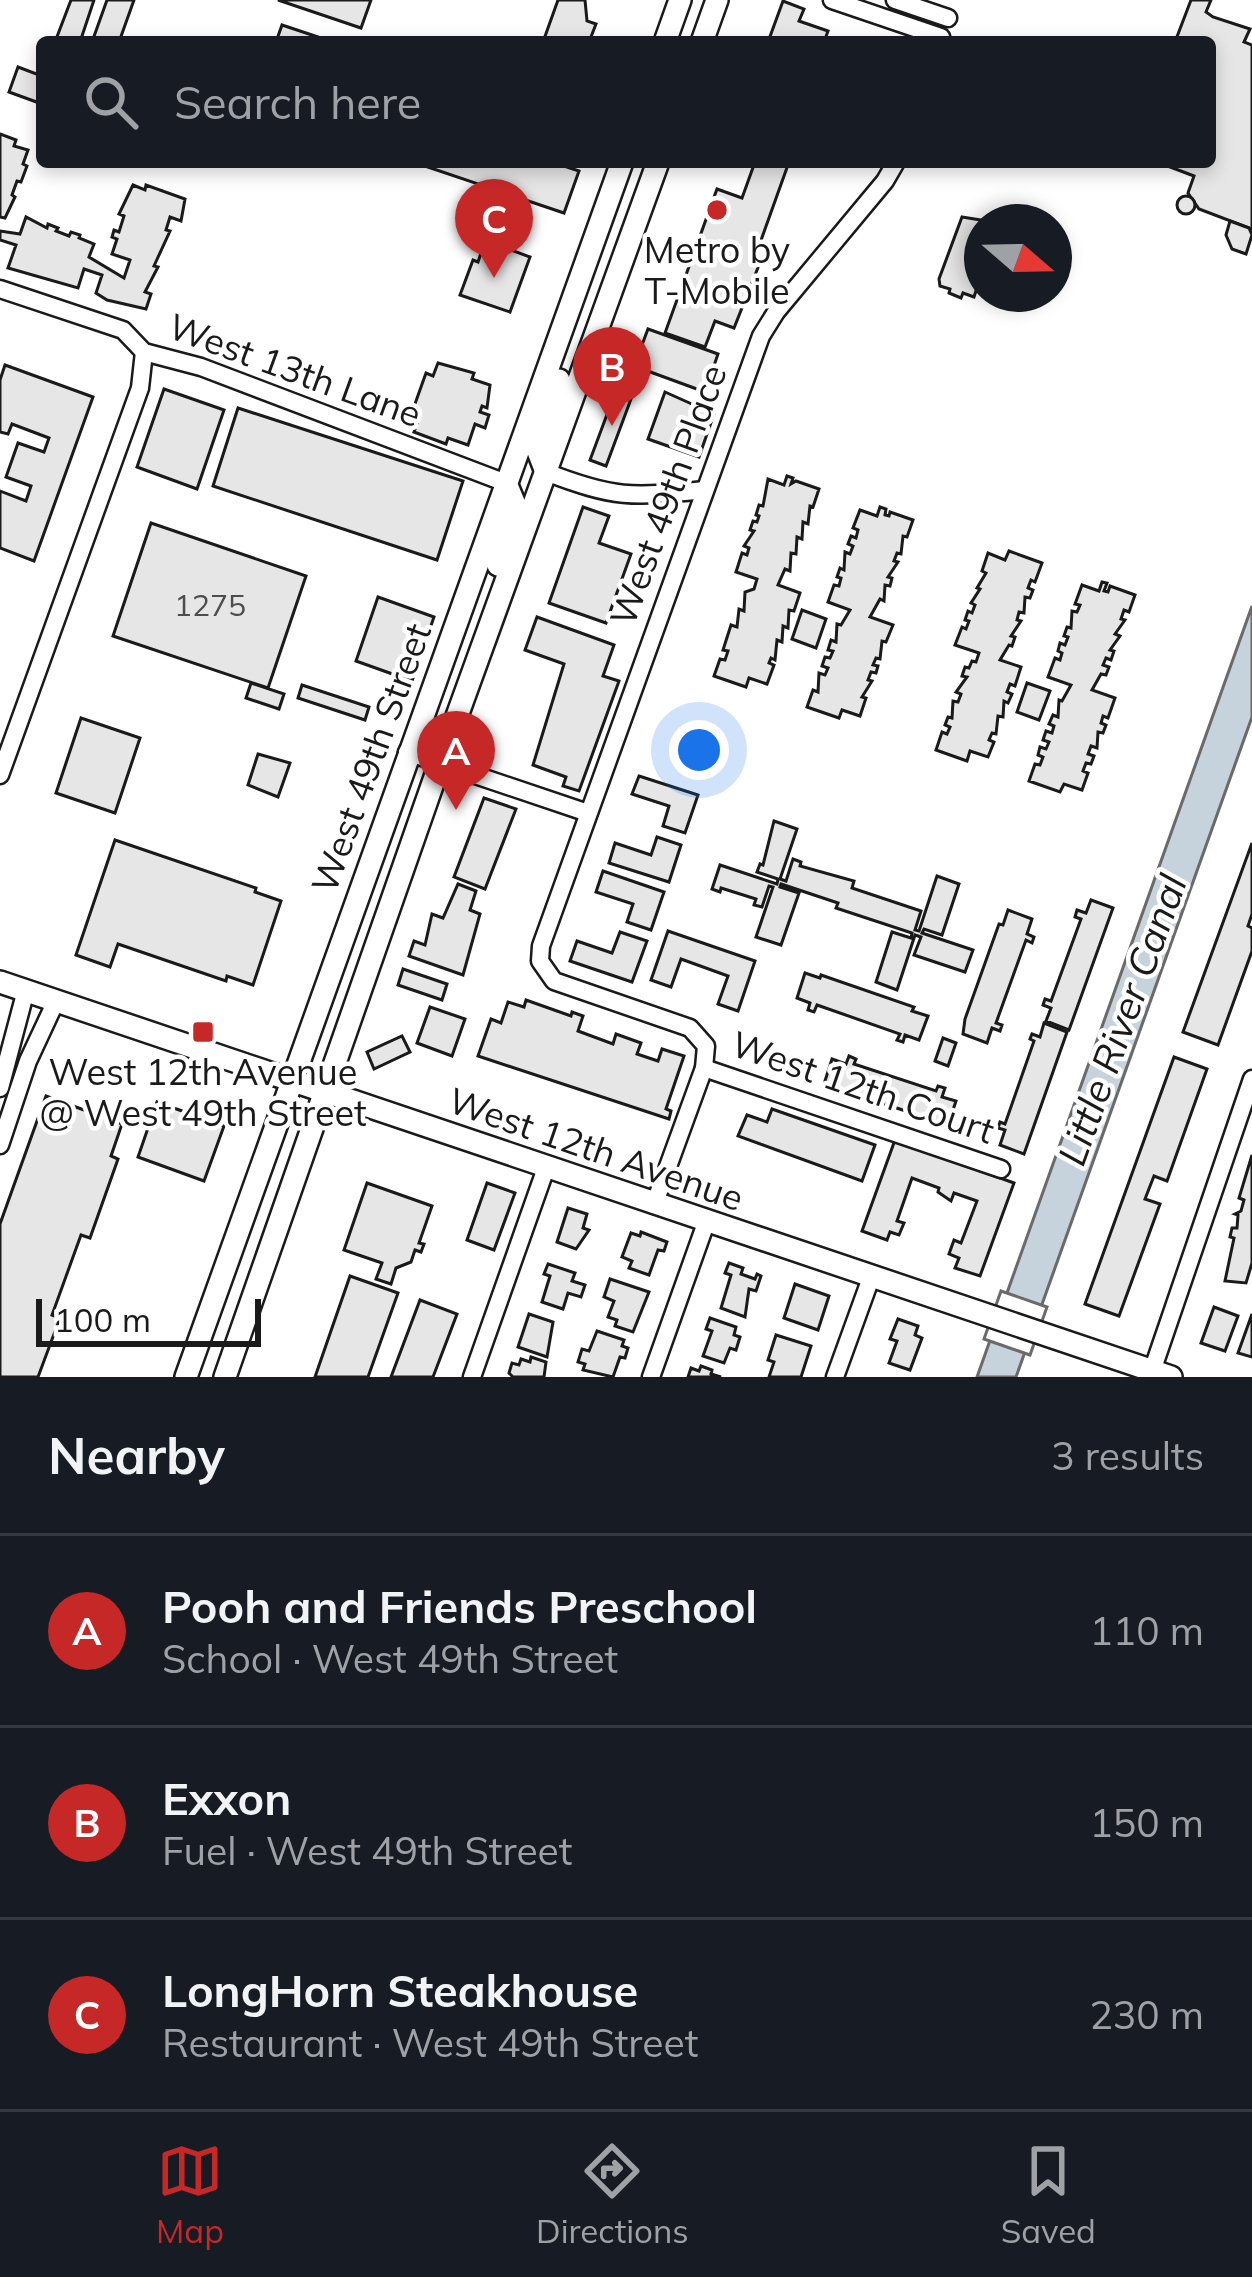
<!DOCTYPE html>
<html lang="en">
<head>
<meta charset="utf-8">
<style>
	:root { --surface:#171b24; --page:#20242c; --text:#f1f3f6; --muted:#9ea1a6; --line:#363941; --accent:#c62828 }
	body { margin:0; font-family:Mulish,sans-serif; background:var(--page); color:var(--text) }
	.compass { position:absolute; left:964px; top:204px; width:108px; height:108px; border-radius:50%; background:var(--surface); box-shadow:0 6px 18px #0003; rotate:110deg }
	.scale { position:absolute; left:36px; bottom:30px; width:225px; box-sizing:border-box; padding-left:12px; border:6px solid #1a1a1a; border-top:0; font-size:33px; line-height:42px; white-space:nowrap; color:#1a1a1a; -webkit-text-stroke:9px #fff; paint-order:stroke }
	.you { position:absolute; left:699px; top:750px; width:42px; height:42px; margin:-30px; border:9px solid #fff; border-radius:50%; background:#1a73e8; box-shadow:0 0 0 18px #1a73e833 }
	.badge { display:grid; place-items:center; width:78px; height:78px; border-radius:50%; background:var(--accent); color:#fff; font-size:39px; font-weight:700 }
	.pin { position:absolute; translate:-50% -99px; filter:drop-shadow(0 3px 6px #0008) }
	.pin::after { content:''; position:absolute; top:63px; width:42px; height:36px; background:inherit; clip-path:polygon(0 0,100% 0,50% 100%) }
	.list { margin:0; padding:0; list-style:none }
	h2 { display:flex; justify-content:space-between; align-items:center; height:156px; margin:0; padding:0 48px; font-size:51px }
	h2 small { font-size:39px; font-weight:400; color:var(--muted) }
	.list li { display:grid; grid-template-columns:78px 1fr auto; gap:36px; align-items:center; box-sizing:border-box; height:192px; padding:0 48px; border-top:3px solid var(--line) }
	.list b { display:block; font-size:45px; white-space:nowrap }
	.list p { margin:0; font-size:39px; white-space:nowrap; color:var(--muted) }
	.list em { font-size:39px; font-style:normal; color:var(--muted) }
	.icon { flex:none; width:66px; height:66px; fill:none; stroke:currentColor; stroke-width:2; stroke-linecap:round; stroke-linejoin:round }
	.map { position:relative; flex:none; width:1252px; height:1377px; overflow:hidden }
	.search { position:absolute; background:var(--surface); box-shadow:0 6px 18px #0003; left:36px; right:36px; top:36px; height:132px; display:flex; align-items:center; gap:30px; box-sizing:border-box; padding:0 42px; border-radius:12px; color:var(--muted); font-size:45px }
	.sheet { height:732px; background:var(--surface) }
	nav { display:flex; justify-content:space-around; align-items:center; box-sizing:border-box; height:168px; border-top:3px solid var(--line); background:var(--surface); font-size:33px; color:var(--muted) }
	nav a { display:grid; justify-items:center; gap:6px }
	nav .on { color:var(--accent) }
	.map>svg:first-child { display:block }
	.water { fill:#c6d2dc; stroke:#6a6a6a; stroke-width:3 }
	.pier { fill:#fff; stroke:#6a6a6a; stroke-width:3 }
	.building { fill:#e6e6e6; stroke:#1a1a1a; stroke-width:3 }
	.lines { fill:none; stroke-linecap:round; stroke-linejoin:round }
	.minor-casing { stroke:#1a1a1a; stroke-width:21 }
	.major-casing { stroke:#1a1a1a; stroke-width:26 }
	.minor { stroke:#fff; stroke-width:16 }
	.major { stroke:#fff; stroke-width:21 }
	.poi-dot { fill:#c62828; stroke:#fff; stroke-width:4.5 }
	.labels { text-anchor:middle; stroke-width:9; stroke-linejoin:round; paint-order:stroke }
	.number-label { font-size:30px; fill:#4d4d4d }
	.poi-label { font-size:36px; fill:#1a1a1a; stroke:#fff }
	.street-label { font-size:36px; fill:#1a1a1a; stroke:#fff }
	.water-label { font-size:39px; font-style:italic; fill:#1a1a1a; stroke:#fff }
</style>
</head>
<body>
<div class="map">
<svg width="1252" height="1377" viewBox="0 0 1252 1377">
	<rect width="100%" height="100%" fill="#fff"/>
	<polygon class="water" points="1252,606 1252,717 1016,1377 977,1377"/>
	<polygon class="pier" points="1001,1291 1047,1307 1030,1355 984,1339"/>
	<g class="building">
		<polygon points="71,0 94,0 80,42 55,42"/>
		<polygon points="107,0 134,0 119,42 92,42"/>
		<polygon points="278,0 371,0 361,28"/>
		<polygon points="558,0 585,0 587,21 596,24 589,42 543,42"/>
		<polygon points="1191,0 1211,0 1206,12 1213,17 1250,29 1244,42 1252,45 1252,235 1249,228 1199,209 1188,193 1194,176 1157,162 1210,162 1210,42 1175,42"/>
		<polygon points="783,1 804,9 799,21 828,31 824,42 768,42"/>
		<polygon points="282,25 333,42 276,42"/>
		<polygon points="18,67 42,76 42,104 9,92"/>
		<polygon points="0,134 16,140 14,146 28,150 23,164 27,166 21,182 17,181 12,195 15,197 5,218 0,217"/>
		<polygon points="413,162 552,162 579,171 564,213"/>
		<polygon points="755,162 789,162 755,257 761,260 734,328 715,321 705,347 665,333 717,189 742,198"/>
		<polygon points="133,185 145,190 146,185 185,199 181,221 170,217 166,230 170,231 154,266 158,267 145,292 151,294 146,309 107,300 96,293 102,275 84,269 78,288 8,268 16,245 0,240 0,231 20,234 26,217 47,228 48,224 58,228 56,231 69,236 71,232 80,235 79,238 94,244 89,257 124,278 130,260 112,254 117,239 112,237 114,230 119,232 124,216 119,214"/>
		<circle cx="1186" cy="205" r="9"/>
		<polygon points="962,217 987,221 982,222 982,272 974,297 963,293 961,298 949,293 950,289 940,286 939,279"/>
		<polygon points="1230,221 1249,228 1252,235 1246,254 1232,249 1226,235"/>
		<polygon points="483,247 501,254 503,247 530,257 510,312 460,295 473,260 478,262"/>
		<polygon points="648,329 718,354 705,392 634,366"/>
		<polygon points="438,363 474,373 472,379 490,385 487,408 482,406 480,412 489,415 485,428 475,424 468,445 448,438 446,444 414,432 419,418 411,415 426,373 433,376"/>
		<polygon points="5,365 93,397 34,561 0,548 0,491 26,501 31,486 6,477 18,443 44,452 49,438 12,424 8,434 0,432 0,380"/>
		<polygon points="618,385 634,391 606,466 590,460"/>
		<polygon points="164,389 224,410 197,489 137,467"/>
		<polygon points="665,392 714,414 699,457 648,439"/>
		<polygon points="238,408 463,481 437,560 213,486"/>
		<polygon points="787,476 793,478 791,484 796,481 819,489 813,507 810,506 808,524 803,522 802,539 797,537 796,554 791,553 790,571 785,569 778,585 800,593 794,611 789,610 788,628 783,626 782,642 777,640 775,660 771,658 769,663 774,665 767,684 749,678 746,687 714,676 720,659 725,660 728,651 723,650 731,625 737,627 739,609 744,611 745,592 754,589 757,579 736,572 742,553 747,555 749,548 744,546 754,531 750,530 753,521 757,522 759,516 756,515 759,505 763,506 768,479 784,485"/>
		<polygon points="583,507 609,516 599,543 631,554 606,623 549,603"/>
		<polygon points="880,507 886,509 885,515 889,516 890,512 913,520 907,537 903,536 901,554 897,553 894,561 898,562 888,577 892,578 890,586 885,585 884,601 880,599 870,617 893,625 886,642 882,641 880,659 876,658 873,665 878,666 876,673 871,672 868,680 872,681 862,697 866,698 860,716 842,710 839,718 807,707 813,690 818,692 819,673 825,675 828,668 822,666 825,657 830,658 833,651 828,650 831,640 836,642 837,624 841,625 850,610 828,602 834,585 839,586 841,578 837,577 840,568 844,570 845,552 850,554 853,546 848,544 851,536 856,538 858,530 853,528 860,510 877,516"/>
		<polygon points="151,523 306,576 268,688 113,636"/>
		<polygon points="1009,551 1042,563 1035,582 1031,580 1028,588 1033,590 1030,598 1025,597 1024,613 1019,612 1017,620 1021,621 1011,636 1015,637 1012,646 1009,645 1000,660 1021,667 1015,686 1010,684 1007,692 1012,694 1008,703 1004,701 1003,717 998,716 996,734 992,733 989,740 994,742 988,757 970,751 967,761 936,750 942,732 947,734 950,727 945,725 948,717 952,718 953,701 958,702 961,694 956,692 967,677 962,676 965,667 969,668 972,661 976,662 979,653 955,645 962,627 966,629 969,621 965,620 968,611 972,613 975,605 971,603 980,589 977,588 986,573 982,571 988,553 1005,560"/>
		<polygon points="1102,582 1107,583 1104,591 1108,592 1110,586 1135,595 1129,612 1124,610 1121,619 1125,620 1115,634 1120,636 1110,650 1114,651 1111,660 1106,658 1103,665 1109,667 1106,675 1101,674 1092,690 1115,698 1108,718 1103,716 1101,723 1106,725 1103,733 1098,732 1097,748 1091,746 1088,754 1094,756 1091,764 1086,763 1083,771 1088,773 1082,790 1064,784 1060,792 1029,781 1035,764 1040,765 1043,757 1038,755 1040,747 1046,749 1049,742 1043,740 1046,731 1052,733 1054,726 1049,724 1053,715 1058,717 1059,700 1062,701 1071,685 1048,677 1055,658 1060,660 1062,653 1058,651 1060,643 1065,645 1068,637 1064,636 1067,627 1071,628 1072,611 1077,612 1080,605 1075,604 1082,585 1099,591"/>
		<polygon points="378,597 434,617 412,681 356,661"/>
		<polygon points="802,610 826,619 816,648 792,639"/>
		<polygon points="537,617 614,645 603,676 619,681 579,791 563,786 566,777 533,765 564,664 525,650"/>
		<polygon points="251,683 284,694 279,709 246,698"/>
		<polygon points="1027,683 1050,691 1039,720 1017,712"/>
		<polygon points="302,685 369,707 365,720 298,698"/>
		<polygon points="81,718 140,738 115,813 56,793"/>
		<polygon points="258,754 290,763 278,797 248,785"/>
		<polygon points="639,776 698,795 685,833 663,826 669,806 632,794"/>
		<polygon points="484,798 516,809 485,889 454,877"/>
		<polygon points="774,821 797,829 780,879 786,881 793,859 801,862 800,866 854,881 852,888 921,911 915,930 919,931 937,876 959,884 942,935 924,929 922,933 973,950 965,972 914,955 921,937 915,935 897,990 876,982 892,932 911,938 912,933 836,908 838,903 781,884 780,887 799,893 781,945 756,937 773,887 769,886 762,907 754,905 756,899 721,888 720,892 712,889 720,865 777,884 778,879 757,872 760,864 763,865"/>
		<polygon points="657,837 681,845 669,882 609,863 615,843 651,855"/>
		<polygon points="115,840 256,888 255,892 281,901 253,985 227,976 226,981 118,944 110,967 76,955"/>
		<polygon points="1252,843 1252,914 1248,926 1252,928 1252,951 1218,1045 1183,1032"/>
		<polygon points="603,871 664,892 651,930 627,922 633,904 596,892"/>
		<polygon points="458,884 476,891 470,910 480,914 463,975 409,956 414,941 425,945 432,914 443,918"/>
		<polygon points="1091,900 1113,908 1069,1030 1046,1021 1051,1008 1043,1005 1045,999 1051,1001 1081,919 1075,917 1077,910 1086,913"/>
		<polygon points="1008,910 1032,919 1027,934 1034,937 1032,943 1026,940 996,1023 1002,1025 1000,1031 992,1028 987,1043 963,1034 965,1019 999,924 1003,925"/>
		<polygon points="668,931 755,961 738,1011 718,1004 728,976 681,959 671,987 651,980"/>
		<polygon points="620,932 647,941 632,982 570,961 577,941 612,953"/>
		<polygon points="403,969 447,984 442,1000 398,985"/>
		<polygon points="805,973 820,978 821,975 914,1007 912,1011 928,1016 919,1040 905,1035 903,1042 897,1040 900,1034 817,1005 814,1012 808,1010 810,1003 797,998"/>
		<polygon points="526,1000 571,1016 572,1012 583,1016 578,1031 613,1044 616,1034 641,1043 637,1054 658,1061 662,1049 684,1056 666,1109 671,1111 669,1119 478,1056 491,1019 501,1023 508,1002 524,1007"/>
		<polygon points="430,1007 465,1019 452,1056 417,1043"/>
		<polygon points="1044,1023 1067,1032 1024,1154 1000,1145 1005,1130 998,1128 1000,1122 1005,1124 1034,1041 1030,1039 1032,1034 1040,1037"/>
		<polygon points="402,1036 410,1052 374,1069 367,1052"/>
		<polygon points="943,1038 956,1043 948,1066 935,1061"/>
		<polygon points="849,1056 856,1059 854,1064 936,1091 938,1086 945,1088 942,1097 956,1101 948,1125 824,1084 832,1059 846,1064"/>
		<polygon points="1174,1057 1207,1069 1167,1181 1154,1176 1145,1199 1160,1204 1119,1316 1085,1304"/>
		<polygon points="46,1096 122,1124 111,1156 118,1159 90,1238 81,1235 52,1315 60,1318 38,1377 0,1377 0,1224"/>
		<polygon points="157,1102 224,1126 204,1181 138,1157"/>
		<polygon points="772,1109 875,1145 862,1181 738,1136 747,1115 767,1122"/>
		<polygon points="895,1140 1014,1183 980,1276 955,1268 959,1258 949,1254 954,1240 961,1243 977,1201 954,1193 951,1201 938,1192 939,1188 912,1178 897,1221 904,1223 899,1235 890,1232 887,1240 862,1231"/>
		<polygon points="1252,1155 1252,1263 1246,1283 1225,1281 1234,1238 1230,1237 1232,1228 1237,1228 1238,1215 1235,1214 1241,1211 1244,1200 1239,1198"/>
		<polygon points="367,1183 432,1206 419,1243 424,1244 421,1252 415,1250 411,1262 396,1268 391,1284 376,1279 382,1263 344,1250"/>
		<polygon points="487,1183 515,1193 494,1250 467,1240"/>
		<polygon points="568,1208 587,1214 583,1228 589,1230 576,1249 557,1242"/>
		<polygon points="641,1232 667,1242 664,1251 658,1250 649,1275 629,1268 632,1261 622,1257 631,1233 640,1236"/>
		<polygon points="729,1263 743,1268 741,1274 755,1279 757,1274 761,1276 756,1291 749,1289 745,1317 721,1308 731,1275 725,1273"/>
		<polygon points="548,1264 575,1273 572,1281 585,1285 581,1297 568,1293 563,1309 542,1302 550,1276 544,1274"/>
		<polygon points="350,1276 398,1293 368,1377 315,1377"/>
		<polygon points="610,1279 649,1292 633,1332 615,1326 617,1320 608,1317 614,1301 604,1297"/>
		<polygon points="795,1284 829,1296 818,1330 784,1318"/>
		<polygon points="420,1300 457,1314 433,1377 391,1377"/>
		<polygon points="1214,1307 1238,1316 1225,1351 1201,1343"/>
		<polygon points="529,1314 553,1322 547,1357 518,1347"/>
		<polygon points="1252,1314 1252,1357 1238,1353"/>
		<polygon points="710,1318 736,1327 734,1335 740,1337 736,1350 730,1348 724,1363 703,1356 712,1331 706,1329"/>
		<polygon points="898,1319 918,1326 915,1335 922,1338 910,1370 889,1363 897,1341 890,1339"/>
		<polygon points="597,1331 624,1340 622,1346 628,1348 625,1358 620,1357 613,1377 583,1370 585,1364 578,1362 582,1349 589,1351"/>
		<polygon points="776,1335 811,1346 801,1377 769,1377 774,1362 768,1360"/>
		<polygon points="531,1357 546,1362 544,1377 513,1377 509,1373 512,1363 519,1365 521,1359 530,1362"/>
		<polygon points="701,1366 712,1370 711,1374 721,1377 688,1377 691,1368 699,1371"/>
	</g>
	<g class="lines">
		<defs>
			<g id="minor">
				<polyline points="832,0 941,37"/>
				<polyline points="895,0 948,18"/>
				<polyline points="0,289 123,330 144,352 201,367 506,483"/>
				<path d="M546,472C615,499 632,497 705,490"/>
				<polyline points="407,752 588,813"/>
				<polyline points="0,775 140,388 144,352"/>
				<polyline points="704,1068 1001,1169"/>
				<polyline points="0,1088 26,990"/>
				<polyline points="0,1145 28,1061 56,1001"/>
				<polyline points="654,1205 704,1068 706,1046 690,1028 554,981 540,961 541,946 761,336 776,312 885,181 896,162"/>
				<polyline points="472,1377 546,1168"/>
				<polyline points="651,1377 706,1223"/>
				<polyline points="835,1377 872,1275"/>
				<polyline points="1150,1377 1252,1079"/>
			</g>
			<g id="major">
				<polyline points="665,42 680,0"/>
				<polyline points="702,42 717,0"/>
				<polyline points="546,472 536,446 559,380"/>
				<polyline points="498,565 516,507 506,483"/>
				<polyline points="0,982 1171,1377"/>
				<polyline points="186,1377 622,162"/>
				<polyline points="225,1377 440,763 658,162"/>
			</g>
		</defs>
		<use href="#minor" class="minor-casing"/>
		<use href="#major" class="major-casing"/>
		<use href="#minor" class="minor"/>
		<use href="#major" class="major"/>
	</g>
	<g class="poi-dot">
		<circle cx="717" cy="210" r="12"/>
		<rect x="191" y="1020" width="24" height="24" rx="6"/>
	</g>
	<g class="labels">
		<g class="number-label">
			<text x="210" y="616">1275</text>
		</g>
		<g class="poi-label">
			<text x="717" y="263">Metro by<tspan x="717" dy="41">T-Mobile</tspan></text>
			<text x="203" y="1085">West 12th Avenue<tspan x="203" dy="41">@ West 49th Street</tspan></text>
		</g>
		<g class="street-label">
			<text transform="translate(295 370) rotate(20)" y="13">West 13th Lane</text>
			<text transform="translate(668 495) rotate(-70)" y="13">West 49th Place</text>
			<text transform="translate(371 758) rotate(-70)" y="13">West 49th Street</text>
			<text transform="translate(863 1087) rotate(19)" y="13">West 12th Court</text>
			<text transform="translate(596 1149) rotate(19)" y="13">West 12th Avenue</text>
		</g>
		<g class="water-label">
			<text transform="translate(1122 1020) rotate(-70)" y="14">Little River Canal</text>
		</g>
	</g>
</svg>
<svg class="compass" viewBox="-18 -18 36 36"><path d="M0-13l5 13h-10z" fill="#e53935"/><path d="M0 13l5-13h-10z" fill="#9ea1a6"/></svg>
<div class="scale">100 m</div>
<div class="you"></div>
<div class="pin badge" style="left:456px;top:810px">A</div>
<div class="pin badge" style="left:612px;top:426px">B</div>
<div class="pin badge" style="left:494px;top:278px">C</div>
<div class="search"><svg class="icon" aria-label="search" viewBox="0 0 24 24"><circle cx="10" cy="10" r="6"/><path d="M15 15l6 6"/></svg>Search here</div>
</div>
<section class="sheet">
<h2>Nearby<small>3 results</small></h2>
<ul class="list">
<li><span class="badge">A</span><div><b>Pooh and Friends Preschool</b><p>School · West 49th Street</p></div><em>110 m</em></li>
<li><span class="badge">B</span><div><b>Exxon</b><p>Fuel · West 49th Street</p></div><em>150 m</em></li>
<li><span class="badge">C</span><div><b>LongHorn Steakhouse</b><p>Restaurant · West 49th Street</p></div><em>230 m</em></li>
</ul>
</section>
<nav>
<a class="on"><svg class="icon" aria-label="map" viewBox="0 0 24 24"><path d="M3 6l6-2 6 2 6-2v14l-6 2-6-2-6 2zM9 4v14M15 6v14"/></svg>Map</a>
<a><svg class="icon" aria-label="directions" viewBox="0 0 24 24"><path d="M12 3l9 9-9 9-9-9zM9 14v-3h6M13 9l2 2-2 2"/></svg>Directions</a>
<a><svg class="icon" aria-label="saved" viewBox="0 0 24 24"><path d="M7 4h10v16l-5-4-5 4z"/></svg>Saved</a>
</nav>
</body>
</html>
